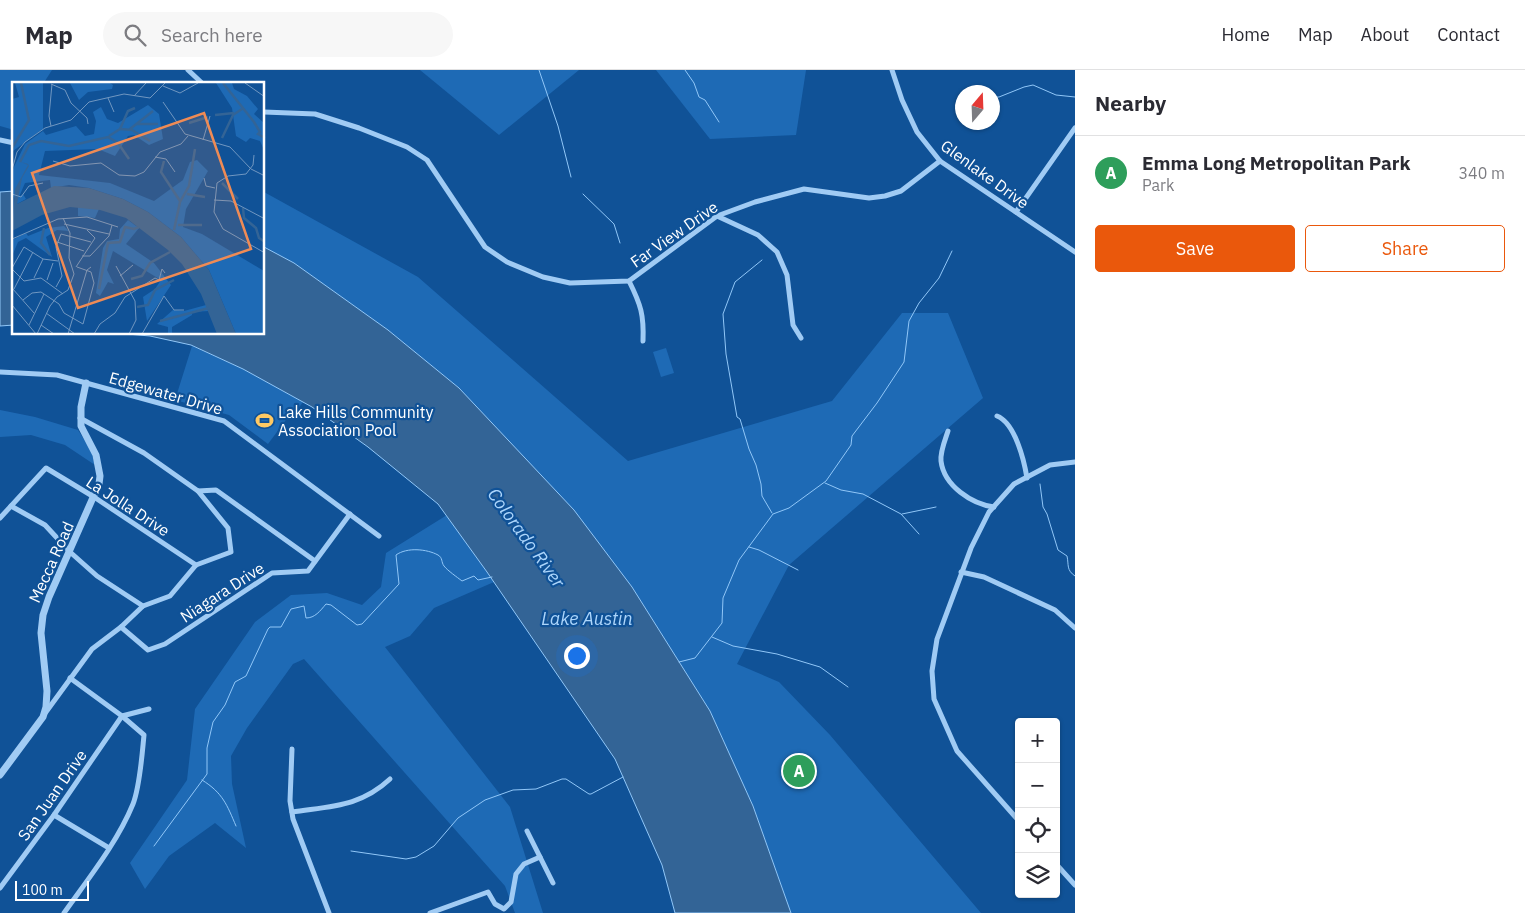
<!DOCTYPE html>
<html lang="en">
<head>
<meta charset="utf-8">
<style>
	:root { --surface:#fff; --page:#f7f7f7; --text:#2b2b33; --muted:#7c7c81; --line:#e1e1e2; --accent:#ea580c }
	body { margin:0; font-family:"IBM Plex Sans",sans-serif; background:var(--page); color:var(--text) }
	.controls { position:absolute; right:15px; bottom:15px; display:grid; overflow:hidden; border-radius:5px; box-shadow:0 1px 4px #0004 }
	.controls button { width:45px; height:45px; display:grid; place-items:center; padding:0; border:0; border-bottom:1px solid var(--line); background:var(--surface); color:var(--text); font:25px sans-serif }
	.compass { position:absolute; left:955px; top:15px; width:45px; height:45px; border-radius:50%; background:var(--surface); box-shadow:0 1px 4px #0004; rotate:19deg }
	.scale { position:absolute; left:15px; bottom:12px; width:74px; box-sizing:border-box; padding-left:5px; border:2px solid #fff; border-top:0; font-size:14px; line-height:18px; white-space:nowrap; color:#fff; -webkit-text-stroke:4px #105297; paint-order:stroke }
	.you { position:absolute; left:576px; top:585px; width:18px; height:18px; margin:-12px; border:4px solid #fff; border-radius:50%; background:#1a73e8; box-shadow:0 0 0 8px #1a73e833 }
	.badge { display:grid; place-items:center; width:32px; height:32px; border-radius:50%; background:var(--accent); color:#fff; font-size:16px; font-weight:700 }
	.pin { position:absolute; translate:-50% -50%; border:2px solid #fff; box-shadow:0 1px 5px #0006 }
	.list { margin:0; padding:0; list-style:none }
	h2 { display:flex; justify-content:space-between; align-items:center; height:65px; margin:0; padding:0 20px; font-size:21px }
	h2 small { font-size:16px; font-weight:400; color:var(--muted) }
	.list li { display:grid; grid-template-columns:32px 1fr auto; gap:15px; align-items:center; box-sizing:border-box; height:75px; padding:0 20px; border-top:1px solid var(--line) }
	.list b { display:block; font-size:19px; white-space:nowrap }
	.list p { margin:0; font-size:16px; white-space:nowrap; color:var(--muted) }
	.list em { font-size:16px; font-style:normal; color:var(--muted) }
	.actions { display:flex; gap:10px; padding:15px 20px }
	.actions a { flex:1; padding:11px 0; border:1px solid var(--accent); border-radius:5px; text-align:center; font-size:18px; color:var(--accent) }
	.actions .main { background:var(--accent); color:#fff }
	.icon { flex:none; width:28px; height:28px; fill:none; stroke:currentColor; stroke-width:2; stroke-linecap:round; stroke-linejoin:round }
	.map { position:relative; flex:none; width:1075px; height:843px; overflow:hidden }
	header { display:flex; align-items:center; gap:30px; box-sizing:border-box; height:70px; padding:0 25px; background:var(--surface); border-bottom:1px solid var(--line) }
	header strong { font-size:24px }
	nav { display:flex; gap:28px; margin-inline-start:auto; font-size:18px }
	.search { width:350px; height:45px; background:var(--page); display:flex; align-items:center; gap:12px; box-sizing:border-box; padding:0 18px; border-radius:28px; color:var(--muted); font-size:19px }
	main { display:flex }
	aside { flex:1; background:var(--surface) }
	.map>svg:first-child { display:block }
	.green { fill:#1e6ab5 }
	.water { fill:#336496; stroke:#91c7f8 }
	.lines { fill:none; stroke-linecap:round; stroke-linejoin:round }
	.stream { stroke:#91c7f8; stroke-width:1 }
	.minor { stroke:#a0cbf4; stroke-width:5 }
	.tertiary { stroke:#a0cbf4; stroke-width:7 }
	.labels { text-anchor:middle; stroke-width:4.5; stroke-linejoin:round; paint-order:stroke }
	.street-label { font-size:16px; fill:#fff; stroke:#105297 }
	.poi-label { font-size:16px; fill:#fff; stroke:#105297; text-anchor:start }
	.water-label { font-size:18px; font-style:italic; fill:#acd5fb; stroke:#105297 }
	.inset-river { fill:none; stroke:#336496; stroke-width:2.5 }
	.inset-road { fill:none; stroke:#7097c1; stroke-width:1 }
	.view { fill:#ef8b55; fill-opacity:0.15; stroke:#ef8b55; stroke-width:2.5 }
	.inset-edge { fill:none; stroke:#fff; stroke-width:2.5 }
</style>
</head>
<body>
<header>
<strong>Map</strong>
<div class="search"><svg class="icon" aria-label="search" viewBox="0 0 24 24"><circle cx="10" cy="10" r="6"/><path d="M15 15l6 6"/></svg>Search here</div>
<nav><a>Home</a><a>Map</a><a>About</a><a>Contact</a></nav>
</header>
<main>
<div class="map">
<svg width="1075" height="843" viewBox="0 0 1075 843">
	<rect width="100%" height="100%" fill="#105297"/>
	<g class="green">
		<polygon points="0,0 52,0 43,14 14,14 14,60 0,56"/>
		<polygon points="420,0 579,0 499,65"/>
		<polygon points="656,0 806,0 796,65 710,69"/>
		<polygon points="264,122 418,207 628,391 832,331 902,243 948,243 983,328 789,495 737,594 779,612 830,665 981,843 791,843 753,736 710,641 632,517 459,318 388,260 294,193 264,177"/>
		<polygon points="192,276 243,299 303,332 297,340 294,339 268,374 229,345 175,330"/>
		<polygon points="666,278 674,303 661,307 653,282"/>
		<polygon points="0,340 35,347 78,360 91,380 95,395 65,375 31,365 0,367"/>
		<polygon points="447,445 494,512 434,538 410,566 385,577 510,737 543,843 515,843 505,816 304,589 293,594 247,658 231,686 232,714 246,778 215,753 169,786 145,819 130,793 187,710 195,639 255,552 291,525 327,523 362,535 381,517 386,483"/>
	</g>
	<g class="water">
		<polygon points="14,121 14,255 0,256 0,122"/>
		<polygon points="264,177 294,193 388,260 459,318 574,440 632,517 710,641 753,736 791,843 675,843 662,795 615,689 487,502 438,434 368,377 312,337 243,299 191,275 150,266 127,264 264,264"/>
	</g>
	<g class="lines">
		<g class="stream">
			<polyline points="539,0 558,56 571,107"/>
			<polyline points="685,0 694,13 699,27 705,30 719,52"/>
			<polyline points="992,27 999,27 1024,17 1033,15 1056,25 1075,27"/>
			<polyline points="583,124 614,154 620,173"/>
			<polyline points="762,190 735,212 723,244 726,284 737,347 740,349 749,379 756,395 761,414 762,426 772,443"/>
			<polyline points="825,413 841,420 863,424 901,444 919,464"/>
			<path d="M1040,414L1043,437L1047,444L1058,480L1067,486C1069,495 1066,500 1075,506"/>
			<polyline points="902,444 936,437"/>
			<polyline points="749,477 759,480 798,500"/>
			<polyline points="712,567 733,576 777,584 820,597 848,617"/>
			<polyline points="679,592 695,588 722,553 723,528 739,490 773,444 789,438 826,411 851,375 852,366 877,333 904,292 909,251 919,233 939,208 952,181"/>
			<path d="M202,710C223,723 227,735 236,756"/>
			<path d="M154,776L207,704V678L213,652L225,635L235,612L246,606L268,559L270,557H281L291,539L304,536L306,548C315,548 320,541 326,534L331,535L357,555L362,554L399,514L396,485C407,477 427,479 438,485C443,488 441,492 444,496C448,501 457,507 462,511L474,506L478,510L492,507"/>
			<polyline points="351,781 406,789 416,787 434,776 458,748 485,730 513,720 536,719 562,709 566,709 589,724 591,724 623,707"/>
		</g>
		<g class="minor">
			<polyline points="188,0 203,14"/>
			<polyline points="892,0 902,30 917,62 940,91 1075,182"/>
			<polyline points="264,42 315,44 359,58 407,77 427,90 485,177 507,192 543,207 570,213 629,211 717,146 755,132 804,119 869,128 885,126 901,121 940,91"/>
			<polyline points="0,70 14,73"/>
			<polyline points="1016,142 1075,58"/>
			<polyline points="717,146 758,165 777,182 787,205 793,255 801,268"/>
			<path d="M629,211C641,235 644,245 643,271"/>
			<polyline points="0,302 57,305 224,351 379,466"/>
			<path d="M997,346C1015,353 1024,390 1027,408"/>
			<polyline points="80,348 144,383 198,421 216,420 315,491"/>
			<path d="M948,361C945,370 940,382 941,391C944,416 972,434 994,437"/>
			<polyline points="11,436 45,455 70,482 97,506 143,536"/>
			<polyline points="0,448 46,398 94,427 196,495"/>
			<polyline points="961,502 984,507 1055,540 1075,558"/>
			<polyline points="121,557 148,580 165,574 272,503 308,501 350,444"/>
			<polyline points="46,642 92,579 121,557 143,536 170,526 196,495 231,482 228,458 198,421"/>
			<polyline points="292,679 290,731 293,749 329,843"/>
			<path d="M292,742C331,736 360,737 390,709"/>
			<polyline points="54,745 109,778"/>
			<polyline points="1019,751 957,681 934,629 932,601 937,569 971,478 989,442 1014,414 1050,395 1075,392"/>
			<polyline points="527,761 540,787"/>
			<polyline points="1056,794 1075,815"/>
			<polyline points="0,818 54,745 122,646 149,639"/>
			<path d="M64,843C88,809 117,773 133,734C140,716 142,685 144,665L122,646L70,608"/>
			<polyline points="430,843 488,822 495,834 504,839 511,832 516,804 524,794 540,787 553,813"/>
		</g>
		<polyline class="tertiary" points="0,705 43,647 46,637 47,621 41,563 43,545 49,527 99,414 100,406 96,385 81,356 81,337 86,313"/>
	</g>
	<defs>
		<symbol id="stadium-bare" viewBox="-9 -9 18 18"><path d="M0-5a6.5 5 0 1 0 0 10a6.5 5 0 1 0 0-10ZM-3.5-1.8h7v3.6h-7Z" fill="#ffc963" stroke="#105297" stroke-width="2.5" paint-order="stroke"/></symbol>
	</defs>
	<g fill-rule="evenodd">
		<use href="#stadium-bare" x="252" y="338" width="25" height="25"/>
	</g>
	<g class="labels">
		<g class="street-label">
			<text transform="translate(985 104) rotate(36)" y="6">Glenlake Drive</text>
			<text transform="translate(674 164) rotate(-35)" y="6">Far View Drive</text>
			<text transform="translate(166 323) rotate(16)" y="6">Edgewater Drive</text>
			<text transform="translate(128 436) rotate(33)" y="6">La Jolla Drive</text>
			<text transform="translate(51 492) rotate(-66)" y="6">Mecca Road</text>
			<text transform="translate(222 522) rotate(-33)" y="6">Niagara Drive</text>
			<text transform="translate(52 725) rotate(-55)" y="6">San Juan Drive</text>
		</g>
		<g class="poi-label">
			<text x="278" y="348">Lake Hills Community<tspan x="278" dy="18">Association Pool</tspan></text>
		</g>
		<g class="water-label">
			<text transform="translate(526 468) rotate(54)" y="6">Colorado River</text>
			<text x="587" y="555">Lake Austin</text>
		</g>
	</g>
	<g transform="translate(12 12)">
		<rect width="252" height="252" fill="#105297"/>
		<path d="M0,1H31V47L1,69L0,17L7,15L3,1ZM58,1H98L101,3L100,7L76,10L67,18ZM204,1H220L222,7L235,14L246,27L242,32L252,41V68L248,59L238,56L234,60L224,54L220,26ZM136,23L147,32L151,57L137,63L122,53L116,54L103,74L86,67L33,69L27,93L98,101L142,119L171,98L178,80L185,78L196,89L174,127L171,145L190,152L252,189V252H224L197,188L169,155L136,130L111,117L77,106L57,103L39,106L38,98L30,99L13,101L7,115L11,112L14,117L5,122L0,111V89L13,62L31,49L34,53L64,44L73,54L82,52L84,39L81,30L89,25L95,37L106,41ZM66,125L75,126L87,127L83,136L66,134ZM116,138L127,146L114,162L142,181L159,203L135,239L131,215L143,207L149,198L101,169L95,188L102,202L96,200L88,214L84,211L91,166L95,159L107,157L108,147ZM52,144L57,149L45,148L34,155L40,175L14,156L6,160L0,174V158L14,151L16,154L36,146ZM194,223L197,229L180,230V233L160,245V252H156V245L145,242L161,228L172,229Z" fill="#1e6ab5"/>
		<path d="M9,80L16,82L17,84L10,96L5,122L42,104L77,106L111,117L136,130L169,155L197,188L224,252H205L189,212L170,182L156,168L114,136L88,128L58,125L30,133L0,149L3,107L16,83Z" fill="#336496"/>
		<path class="inset-river" d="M211,1L242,40L248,50L246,52L253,56M203,33L222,31M177,41L196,35M125,42H146M108,47L116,29L123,26M118,47L141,29M97,54L108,47L120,48L138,59M210,56L221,33L230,27M0,66L17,38L9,1M152,79L149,90L168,119M8,80L17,63L29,59L57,64L96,55L106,61L117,77M210,101L226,117M175,112L193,115M231,126L232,136L244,146L247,156L253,160M166,143H190M32,146L29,161L38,173M162,148L168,120L177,104L183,67M119,197L130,194L138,181L158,170M87,207L96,161L108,160L113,145L122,147L127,145M125,225L136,223L143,208L162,198M148,239L197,226"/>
		<path class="inset-road" d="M233,1L253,15M39,2L53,8L59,21L75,36L76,42M151,4L168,11L186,1M122,14L134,1M96,16L102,30M151,20L173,52L218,65L239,87L253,94M39,44L37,34L40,2M191,58L198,34M242,73L241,83L234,92L216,94L205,101L202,130L211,147L253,171M143,75L154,77L163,90M41,79L58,84L89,81L107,93L123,94L132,90L148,70L169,62L176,54M0,88L5,70L13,60L33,46L59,38L77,20L112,12L138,16L153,1M192,96L194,104L203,106M0,112L9,115L17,104L31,101M202,118L219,119L253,137M52,142L97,152M0,157L46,137L75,135L106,145M45,160L72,169M70,174H78L97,154L100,143M104,184L123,219L124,238L117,252M64,185L83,156L75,148M0,186L12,165L31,177L46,179M0,187L12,199L29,196L51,212M108,194L121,183M22,196L31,177M35,198L41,181M44,205L50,194L44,165L49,152L79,160M0,206L22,231M2,207L21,170M11,218L20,211L29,210L47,222L52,231L71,242L82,201L79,190L65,185M0,223L24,252M34,231L63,252M17,243L32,212M29,243L42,252M25,252L38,224L45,215L56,208L62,192L57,176L58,151L51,136M56,252L75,188L79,185M82,252L88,242L103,231L113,215L143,196L147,198L150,187L153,191M130,252L152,214L162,228H172"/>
		<path class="view" d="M192,31L239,167L66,226L20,91Z"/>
		<rect width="252" height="252" class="inset-edge"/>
	</g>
</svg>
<div class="controls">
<button>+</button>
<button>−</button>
<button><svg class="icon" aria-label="locate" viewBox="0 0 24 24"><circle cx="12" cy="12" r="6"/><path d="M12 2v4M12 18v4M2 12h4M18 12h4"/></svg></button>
<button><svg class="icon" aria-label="layers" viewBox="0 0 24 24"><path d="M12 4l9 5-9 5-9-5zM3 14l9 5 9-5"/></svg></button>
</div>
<svg class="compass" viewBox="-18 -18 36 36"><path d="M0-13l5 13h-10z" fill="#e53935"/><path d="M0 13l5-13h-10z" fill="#7c7c81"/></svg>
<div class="scale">100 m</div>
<div class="you"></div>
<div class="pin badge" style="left:799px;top:701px;background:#2e9e5b">A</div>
</div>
<aside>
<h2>Nearby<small></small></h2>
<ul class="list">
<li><span class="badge" style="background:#2e9e5b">A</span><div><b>Emma Long Metropolitan Park</b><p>Park</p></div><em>340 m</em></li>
</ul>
<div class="actions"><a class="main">Save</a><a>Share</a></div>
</aside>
</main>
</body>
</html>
